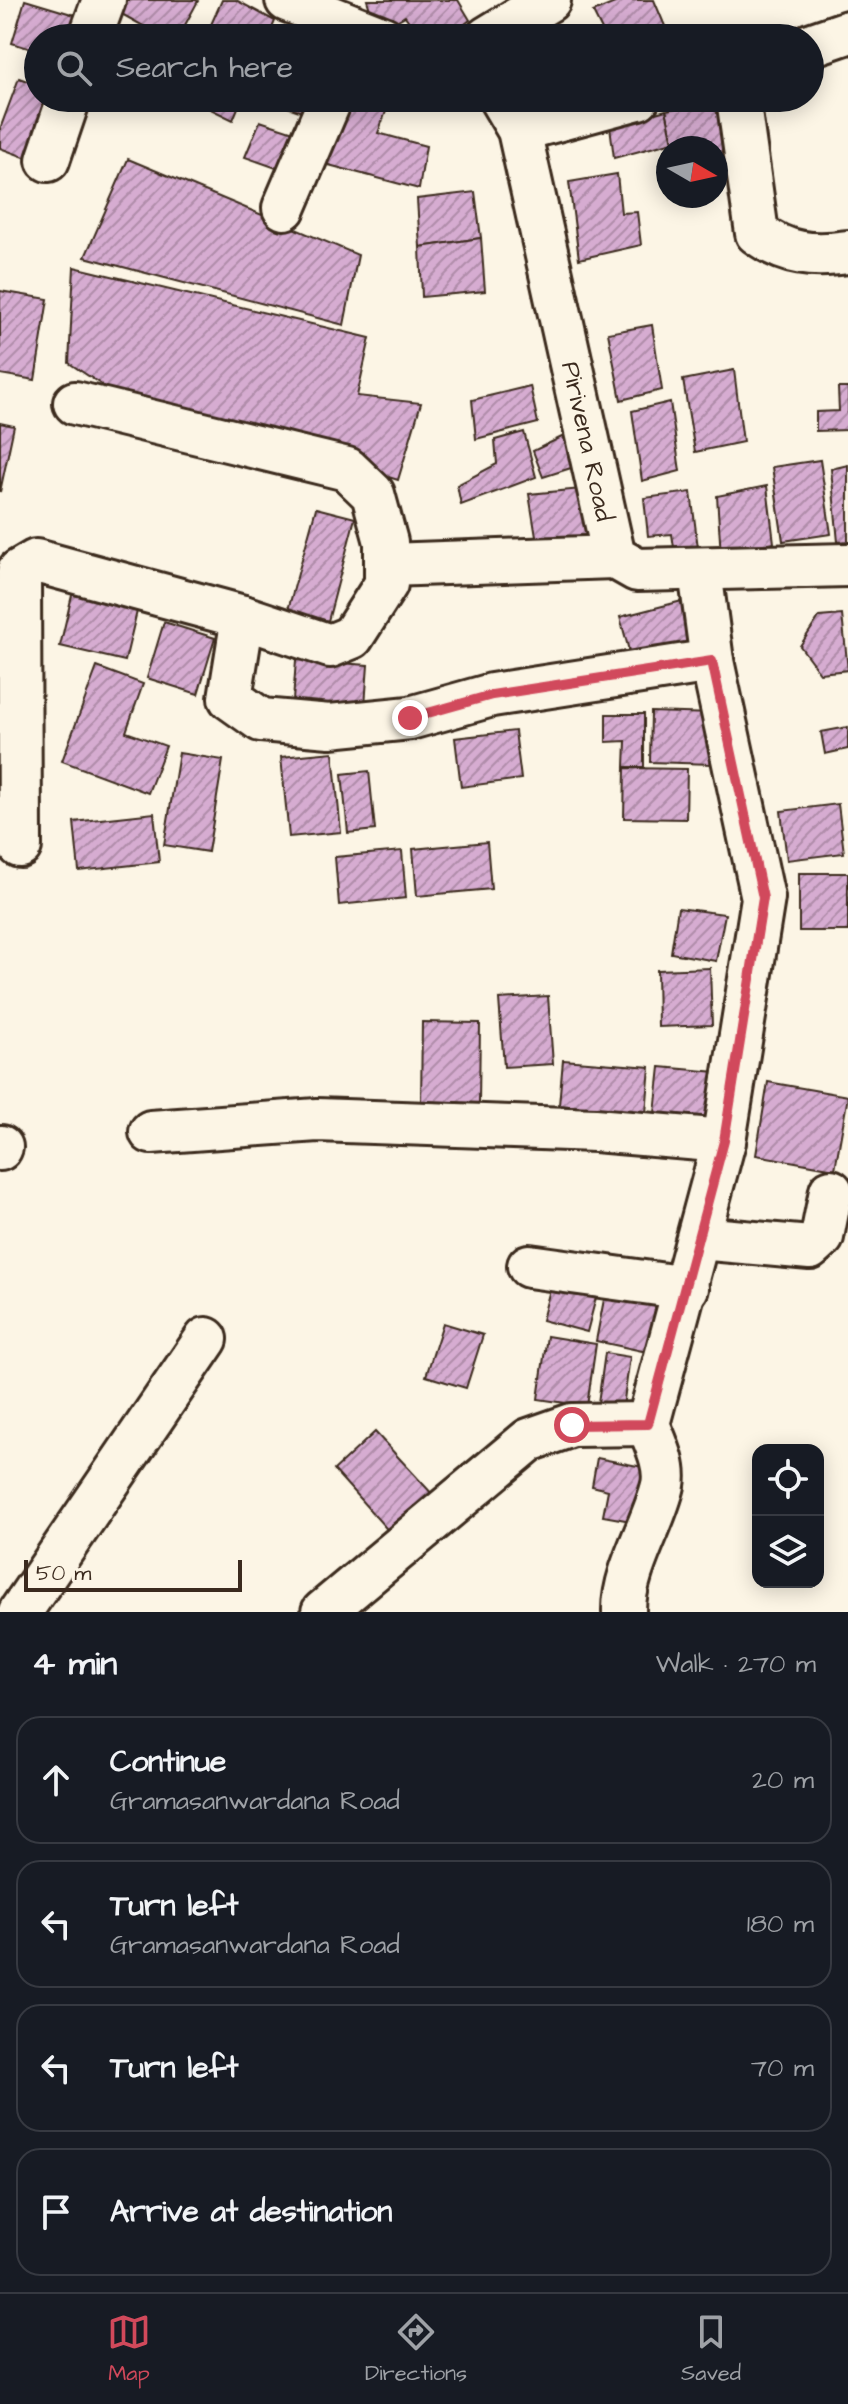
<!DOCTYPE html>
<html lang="en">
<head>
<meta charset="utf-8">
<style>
	:root { --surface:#171b24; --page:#20242c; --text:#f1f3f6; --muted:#9ea1a6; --line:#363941; --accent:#d1495b }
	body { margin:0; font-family:"Architects Daughter",sans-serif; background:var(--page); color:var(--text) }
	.controls { position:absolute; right:24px; bottom:24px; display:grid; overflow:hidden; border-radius:16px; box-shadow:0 4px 20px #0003 }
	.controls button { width:72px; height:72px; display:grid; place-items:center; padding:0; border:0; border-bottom:2px solid var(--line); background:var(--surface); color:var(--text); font:40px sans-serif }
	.compass { position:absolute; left:656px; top:136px; width:72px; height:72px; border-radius:50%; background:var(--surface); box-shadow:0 4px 20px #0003; rotate:99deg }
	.scale { position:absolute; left:24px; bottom:20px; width:218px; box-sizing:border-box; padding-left:8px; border:4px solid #3b2a1e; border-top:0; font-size:22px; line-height:28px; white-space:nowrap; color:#3b2a1e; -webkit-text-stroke:6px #fcf5e5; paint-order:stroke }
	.stop { position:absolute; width:24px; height:24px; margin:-18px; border:6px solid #d1495b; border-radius:50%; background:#fff }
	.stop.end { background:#d1495b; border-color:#fff; box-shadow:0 2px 8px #0008 }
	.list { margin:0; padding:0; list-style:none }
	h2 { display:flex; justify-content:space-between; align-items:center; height:104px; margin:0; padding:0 32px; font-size:34px }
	h2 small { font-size:26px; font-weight:400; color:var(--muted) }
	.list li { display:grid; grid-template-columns:52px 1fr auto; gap:24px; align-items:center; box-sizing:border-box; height:128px; margin:0 16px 16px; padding:0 16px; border:2px solid var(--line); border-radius:24px }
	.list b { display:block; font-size:30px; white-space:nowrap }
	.list p { margin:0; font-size:26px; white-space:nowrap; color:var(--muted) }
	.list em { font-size:26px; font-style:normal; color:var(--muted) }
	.icon { flex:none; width:44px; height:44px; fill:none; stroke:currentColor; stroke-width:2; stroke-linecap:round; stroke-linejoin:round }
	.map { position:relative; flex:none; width:848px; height:1612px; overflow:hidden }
	.search { position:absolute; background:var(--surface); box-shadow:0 4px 20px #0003; left:24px; right:24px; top:24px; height:88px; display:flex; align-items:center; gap:20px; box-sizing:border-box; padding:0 28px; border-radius:44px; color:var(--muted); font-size:30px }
	.sheet { height:680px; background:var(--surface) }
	nav { display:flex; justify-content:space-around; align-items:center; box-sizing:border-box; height:112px; border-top:2px solid var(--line); background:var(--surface); font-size:22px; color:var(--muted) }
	nav a { display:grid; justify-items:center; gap:4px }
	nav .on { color:var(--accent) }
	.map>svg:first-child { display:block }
	.building { fill:url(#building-hatch); stroke:#3b2a1e; stroke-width:2 }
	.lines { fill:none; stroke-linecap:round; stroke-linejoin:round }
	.minor-casing { stroke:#3b2a1e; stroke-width:48 }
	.minor { stroke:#fcf5e5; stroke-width:42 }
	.route { stroke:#d1495b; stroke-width:10 }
	.labels { text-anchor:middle; stroke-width:6; stroke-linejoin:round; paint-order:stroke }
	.street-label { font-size:26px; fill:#3b2a1e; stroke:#fcf5e5 }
</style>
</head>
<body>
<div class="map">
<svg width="848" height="1612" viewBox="0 0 848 1612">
	<defs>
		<pattern id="building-hatch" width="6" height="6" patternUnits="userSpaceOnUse" patternTransform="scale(2)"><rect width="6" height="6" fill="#d6acd1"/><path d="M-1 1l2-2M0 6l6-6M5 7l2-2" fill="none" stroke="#af8ca9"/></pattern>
	</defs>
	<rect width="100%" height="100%" fill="#fcf5e5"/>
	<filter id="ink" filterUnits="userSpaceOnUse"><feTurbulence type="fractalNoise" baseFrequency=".0125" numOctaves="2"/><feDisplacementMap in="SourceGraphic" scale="16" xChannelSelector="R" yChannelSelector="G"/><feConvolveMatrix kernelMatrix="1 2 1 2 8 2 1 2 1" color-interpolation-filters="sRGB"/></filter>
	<g filter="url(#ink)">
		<g class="building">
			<polygon points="25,0 88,19 82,38 38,38 38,51 12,43"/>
			<polygon points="124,0 196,0 198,1 178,38 165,38 118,12"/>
			<polygon points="222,0 236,0 275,21 268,38 205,38"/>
			<polygon points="367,0 458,0 470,20 447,38 421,38 405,16 377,32"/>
			<polygon points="622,0 654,0 670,38 606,38 593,12"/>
			<polygon points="109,26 141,38 105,38"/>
			<polygon points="19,78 38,85 38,98 58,98 35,161 0,148 0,129"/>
			<polygon points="188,98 242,98 233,120"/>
			<polygon points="261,98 310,98 305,113"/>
			<polygon points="352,98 391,98 378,133 426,146 419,189 325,164"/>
			<polygon points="728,98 743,160 716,168 716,148 674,148 666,110"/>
			<polygon points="666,110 673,142 614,158 610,126"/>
			<polygon points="260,121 300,134 282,170 245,157"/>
			<polygon points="128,159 358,255 344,325 85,257"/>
			<polygon points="617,174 621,213 637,212 641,245 579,259 569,182"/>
			<polygon points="475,192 481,238 420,247 417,199"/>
			<polygon points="481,238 485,291 422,297 420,247"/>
			<polygon points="74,267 370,338 357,396 421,403 398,480 108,389 69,363"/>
			<polygon points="0,291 48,299 35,380 0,374"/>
			<polygon points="652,325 662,390 621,400 608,333"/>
			<polygon points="734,370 743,442 695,452 683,380"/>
			<polygon points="530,386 538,423 476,439 472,400"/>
			<polygon points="838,388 848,388 848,430 816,431 816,412 839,411"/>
			<polygon points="670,402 680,471 642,481 632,411"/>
			<polygon points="0,423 14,426 0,492"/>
			<polygon points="524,432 536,477 461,505 457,485 497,464 495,440"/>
			<polygon points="564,436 574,467 543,477 533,451"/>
			<polygon points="820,460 831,534 783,541 772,467"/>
			<polygon points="848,465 848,541 838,542 831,469"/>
			<polygon points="767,486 774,543 721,555 717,496"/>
			<polygon points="592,488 594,543 537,543 529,494"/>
			<polygon points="691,492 698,548 675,554 672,534 648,536 644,498"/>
			<polygon points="316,508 355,518 328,621 288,610"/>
			<polygon points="73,591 138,607 125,661 60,646"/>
			<polygon points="682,601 692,646 632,662 620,617"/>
			<polygon points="842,615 848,670 820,673 800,646 819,617"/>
			<polygon points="164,622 215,638 198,694 147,678"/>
			<polygon points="296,660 368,665 364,719 292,714"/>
			<polygon points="97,667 143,684 126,732 166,746 148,793 62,761"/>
			<polygon points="651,712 713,714 712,764 650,762"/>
			<polygon points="606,714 644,714 644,767 625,767 626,741 606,742"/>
			<polygon points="848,727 848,749 825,754 821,732"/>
			<polygon points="515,731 521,779 461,787 455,738"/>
			<polygon points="333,752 341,832 289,837 281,757"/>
			<polygon points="179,753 223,760 208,852 164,845"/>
			<polygon points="625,768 687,769 686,819 624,818"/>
			<polygon points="369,771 375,830 348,833 342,774"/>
			<polygon points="838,804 844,853 787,860 781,811"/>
			<polygon points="154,813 159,862 79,871 74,822"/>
			<polygon points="487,842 491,889 417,896 413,849"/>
			<polygon points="402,851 406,898 339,905 335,857"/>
			<rect x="799" y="873" width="49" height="58"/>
			<polygon points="678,908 725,914 716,961 671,953"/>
			<polygon points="710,968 712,1025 658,1027 657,970"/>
			<polygon points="548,996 553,1064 504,1067 499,999"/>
			<polygon points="422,1022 480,1023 479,1105 421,1104"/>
			<polygon points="563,1060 650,1067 646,1113 559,1105"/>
			<polygon points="660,1067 728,1073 724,1120 655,1113"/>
			<polygon points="768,1082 848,1096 835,1169 756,1155"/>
			<polygon points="553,1278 598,1290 587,1332 542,1320"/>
			<polygon points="606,1289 657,1300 647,1352 596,1341"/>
			<polygon points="443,1323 483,1335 466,1388 426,1376"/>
			<polygon points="547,1336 596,1344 587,1406 538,1399"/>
			<polygon points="605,1353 630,1357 622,1414 597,1410"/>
			<polygon points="375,1432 435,1497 393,1536 334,1470"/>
			<polygon points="597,1458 648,1468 637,1522 603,1516 608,1490 592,1486"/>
		</g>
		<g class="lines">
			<defs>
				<g id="minor">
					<polyline points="287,0 383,38"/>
					<polyline points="90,38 104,0"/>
					<polyline points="487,38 549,0"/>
					<polyline points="810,45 848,32"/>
					<path id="s1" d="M500,98L519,130L614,557L637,570L848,565"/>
					<path d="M738,98L757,233C786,255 813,257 848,252"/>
					<polyline points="519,130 638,98"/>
					<polyline points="48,160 69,98"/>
					<polyline points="284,208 331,98"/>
					<polyline points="75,403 347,469 373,494 386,542 386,584 352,637 330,646 243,617 230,698 261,720 330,726 410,718 492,695 712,661"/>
					<polyline points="388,565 614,557"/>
					<polyline points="20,846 19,571 36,561 243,617"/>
					<polyline points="151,1132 317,1120 595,1130 724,1141"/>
					<polyline points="0,1149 1,1147"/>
					<polyline points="699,1238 810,1248 822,1237 831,1191"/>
					<polyline points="529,1266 687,1288"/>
					<polyline points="20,1612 206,1339"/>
					<polyline points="323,1612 529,1440 572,1425 648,1424 724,1141 763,898 712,661 700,571"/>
					<path d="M624,1612C623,1571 654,1524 663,1485C667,1465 655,1442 648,1424"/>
				</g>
			</defs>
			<use href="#minor" class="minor-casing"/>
			<use href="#minor" class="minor"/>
		</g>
	</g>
	<g class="lines" filter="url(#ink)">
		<polyline class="route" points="410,718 492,695 712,661 763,898 724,1141 648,1424 572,1425"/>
	</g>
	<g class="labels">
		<g class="street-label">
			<text dy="9" stroke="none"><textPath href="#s1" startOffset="356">Pirivena Road</textPath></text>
		</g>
	</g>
</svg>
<div class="controls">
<button><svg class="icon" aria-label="locate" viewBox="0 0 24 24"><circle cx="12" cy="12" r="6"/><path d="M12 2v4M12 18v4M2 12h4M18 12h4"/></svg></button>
<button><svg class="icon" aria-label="layers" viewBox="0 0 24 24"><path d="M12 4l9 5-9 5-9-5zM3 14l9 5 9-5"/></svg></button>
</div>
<svg class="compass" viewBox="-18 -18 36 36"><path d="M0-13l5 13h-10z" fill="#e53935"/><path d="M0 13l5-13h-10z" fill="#9ea1a6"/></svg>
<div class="scale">50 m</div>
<div class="stop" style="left:572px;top:1425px"></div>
<div class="stop end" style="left:410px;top:718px"></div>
<div class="search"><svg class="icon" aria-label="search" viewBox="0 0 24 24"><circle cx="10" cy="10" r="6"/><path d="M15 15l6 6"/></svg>Search here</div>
</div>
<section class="sheet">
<h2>4 min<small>Walk · 270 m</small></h2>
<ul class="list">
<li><svg class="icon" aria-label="ahead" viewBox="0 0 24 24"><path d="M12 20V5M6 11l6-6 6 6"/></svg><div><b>Continue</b><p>Gramasanwardana Road</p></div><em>20 m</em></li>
<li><svg class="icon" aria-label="left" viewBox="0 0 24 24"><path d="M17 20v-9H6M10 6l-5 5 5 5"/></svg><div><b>Turn left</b><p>Gramasanwardana Road</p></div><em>180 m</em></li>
<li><svg class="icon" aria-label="left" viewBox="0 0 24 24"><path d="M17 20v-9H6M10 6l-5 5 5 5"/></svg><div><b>Turn left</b></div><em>70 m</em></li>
<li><svg class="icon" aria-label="arrive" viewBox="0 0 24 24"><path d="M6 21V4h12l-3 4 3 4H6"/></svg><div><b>Arrive at destination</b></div></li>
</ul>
</section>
<nav>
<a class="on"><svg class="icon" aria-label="map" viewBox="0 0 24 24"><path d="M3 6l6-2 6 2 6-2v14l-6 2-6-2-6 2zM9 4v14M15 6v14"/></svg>Map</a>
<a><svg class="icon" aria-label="directions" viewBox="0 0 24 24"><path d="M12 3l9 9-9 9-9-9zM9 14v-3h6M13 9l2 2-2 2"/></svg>Directions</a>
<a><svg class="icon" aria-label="saved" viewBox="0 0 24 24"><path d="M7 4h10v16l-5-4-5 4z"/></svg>Saved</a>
</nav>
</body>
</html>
